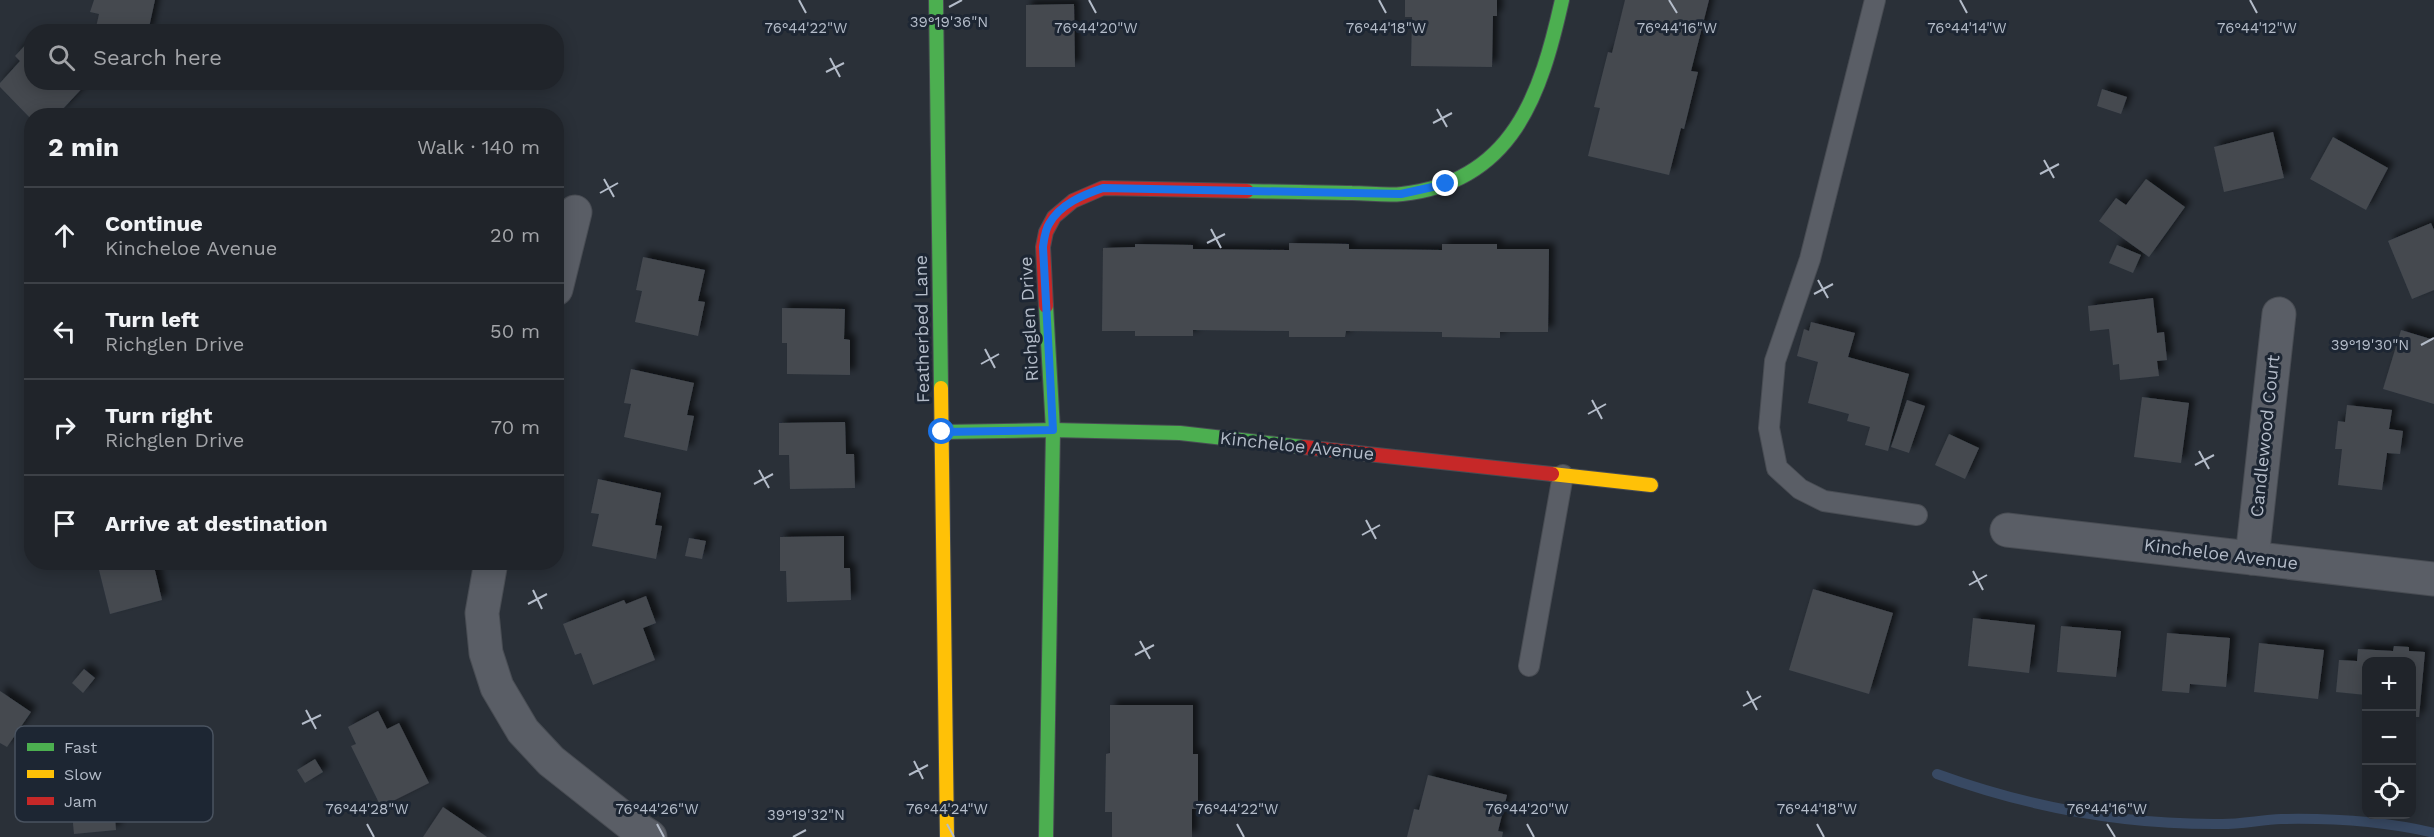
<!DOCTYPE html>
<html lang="en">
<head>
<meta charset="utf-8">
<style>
	:root { --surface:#20242a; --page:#2d3036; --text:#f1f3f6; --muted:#a2a4a8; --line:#3d4147 }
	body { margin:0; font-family:"Work Sans",sans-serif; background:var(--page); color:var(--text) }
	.controls { position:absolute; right:18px; bottom:18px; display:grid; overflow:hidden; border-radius:12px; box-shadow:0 3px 15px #0003 }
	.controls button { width:54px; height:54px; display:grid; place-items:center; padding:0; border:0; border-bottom:2px solid var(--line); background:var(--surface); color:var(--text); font:30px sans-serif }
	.stop { position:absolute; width:18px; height:18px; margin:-14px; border:4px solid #1a73e8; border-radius:50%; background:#fff }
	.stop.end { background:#1a73e8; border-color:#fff; box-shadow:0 2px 6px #0008 }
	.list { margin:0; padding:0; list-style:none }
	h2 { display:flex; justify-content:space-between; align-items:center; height:78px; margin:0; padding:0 24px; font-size:26px }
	h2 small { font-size:20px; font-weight:400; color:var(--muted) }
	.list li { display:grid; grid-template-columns:39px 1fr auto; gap:18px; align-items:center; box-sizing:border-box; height:96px; padding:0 24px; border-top:2px solid var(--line) }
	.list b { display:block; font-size:22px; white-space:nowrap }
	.list p { margin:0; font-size:20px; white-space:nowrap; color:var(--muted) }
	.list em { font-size:20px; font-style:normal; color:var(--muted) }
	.icon { flex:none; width:33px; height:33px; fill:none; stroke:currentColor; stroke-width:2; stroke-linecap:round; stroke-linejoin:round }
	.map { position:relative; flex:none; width:2434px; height:837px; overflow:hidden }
	.search { position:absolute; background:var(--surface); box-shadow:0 3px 15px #0003; left:24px; top:24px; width:540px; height:66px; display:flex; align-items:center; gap:15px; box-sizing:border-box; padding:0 21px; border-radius:24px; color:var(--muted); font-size:22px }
	.panel { position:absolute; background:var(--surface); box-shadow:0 3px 15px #0003; left:24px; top:108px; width:540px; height:462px; border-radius:24px }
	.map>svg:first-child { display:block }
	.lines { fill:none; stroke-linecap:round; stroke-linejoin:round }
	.stream { stroke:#384963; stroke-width:10 }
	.building { fill:#444950; filter:url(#shadow) }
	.lane-casing { stroke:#484c53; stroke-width:22 }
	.street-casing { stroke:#484c53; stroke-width:35 }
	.fast-casing { stroke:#484c53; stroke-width:16 }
	.slow-casing { stroke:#484c53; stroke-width:16 }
	.jam-casing { stroke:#484c53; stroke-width:16 }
	.lane { stroke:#5a5e66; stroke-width:20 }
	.street { stroke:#5a5e66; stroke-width:33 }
	.fast { stroke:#4caf50; stroke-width:14 }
	.slow { stroke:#ffc107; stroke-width:14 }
	.jam { stroke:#c62828; stroke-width:14 }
	.route { stroke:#1a73e8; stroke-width:8 }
	.ticks { fill:none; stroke:#b4bcc9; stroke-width:2 }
	.labels { text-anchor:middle; stroke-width:6; stroke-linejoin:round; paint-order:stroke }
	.street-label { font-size:18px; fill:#b4bcc9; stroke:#1d2633 }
	.key { fill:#1d2633; stroke:#4a5360; stroke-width:1.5 }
	.key-label { font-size:16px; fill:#b4bcc9 }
	.ticks-label { font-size:15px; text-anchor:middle; fill:#b4bcc9; stroke:#1d2633; stroke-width:6; stroke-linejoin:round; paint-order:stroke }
</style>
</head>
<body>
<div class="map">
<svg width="2434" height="837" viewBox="0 0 2434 837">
	<defs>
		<filter id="shadow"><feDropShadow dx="5.5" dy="-5.5" stdDeviation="3" flood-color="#0009"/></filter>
	</defs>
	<rect width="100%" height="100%" fill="#2a3038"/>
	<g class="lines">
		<path class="stream" d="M1937,774C2028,807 2125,825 2222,824C2241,824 2261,820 2281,819C2332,818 2384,821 2434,833"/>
	</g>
	<g class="building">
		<polygon points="94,0 155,0 148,32 95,32 99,14 90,12"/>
		<polygon points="1405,0 1497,0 1497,16 1493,16 1492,67 1411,66 1412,17 1405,17"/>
		<polygon points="1625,0 1709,0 1691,71 1698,72 1684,129 1681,128 1669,175 1588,156 1600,108 1594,107 1608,52 1612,53"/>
		<polygon points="1074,4 1075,67 1026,67 1026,5"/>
		<polygon points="32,38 32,82 88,82 61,111 58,109 53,116 32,116 32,120 0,87 0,83 20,61 15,56"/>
		<polygon points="2102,89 2127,97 2121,114 2097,106"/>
		<polygon points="2273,132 2284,178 2224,192 2214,147"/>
		<polygon points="2333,137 2388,168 2366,210 2310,179"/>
		<polygon points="2146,179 2185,207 2149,257 2099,221 2116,198 2126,205"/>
		<polygon points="2431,223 2434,230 2434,290 2412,299 2388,241"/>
		<polygon points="1289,243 1349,244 1349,249 1442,250 1442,244 1497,244 1497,249 1549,249 1548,332 1500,332 1500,338 1442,337 1442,332 1346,331 1345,337 1289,337 1289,331 1193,330 1193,336 1135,336 1135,331 1102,331 1103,248 1135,247 1135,244 1193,245 1193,249 1289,250"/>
		<polygon points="2117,245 2141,255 2133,273 2109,263"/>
		<polygon points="643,257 705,270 698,301 705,302 698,336 635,322 642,291 636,290"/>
		<polygon points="2153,298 2157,333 2164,332 2167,360 2157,361 2159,376 2120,380 2119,364 2113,365 2109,329 2090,331 2088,306"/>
		<polygon points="782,308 845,309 844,339 850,340 850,375 787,374 787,343 782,343"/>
		<polygon points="1811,322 1855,333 1848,357 1909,374 1888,451 1865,445 1870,427 1847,421 1849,414 1808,403 1818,362 1797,356 1804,329 1809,331"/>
		<polygon points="2401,330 2434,340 2434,404 2383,389"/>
		<polygon points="631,369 694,383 687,415 694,416 687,451 624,437 631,404 624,403"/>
		<polygon points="2142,397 2189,403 2181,463 2134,457"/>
		<polygon points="1907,400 1925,406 1909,453 1891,447"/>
		<polygon points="2347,405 2392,410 2389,429 2403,431 2400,454 2387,453 2382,490 2338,485 2342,449 2335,449 2338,421 2345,422"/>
		<polygon points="845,422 846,454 854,454 855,488 790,489 789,455 779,455 779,423"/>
		<polygon points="1949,434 1979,448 1965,479 1935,465"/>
		<polygon points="598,479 661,493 655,525 662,526 656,559 592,546 599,514 591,513"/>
		<polygon points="844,536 844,568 850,568 851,600 787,602 786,571 780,571 780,537"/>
		<polygon points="689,538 706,541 702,559 685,556"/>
		<polygon points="97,562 153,562 162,600 110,614"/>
		<polygon points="1813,589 1893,613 1869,694 1789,670"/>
		<polygon points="646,596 656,623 643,628 655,660 593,685 581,653 575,655 563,624 624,600 626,604"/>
		<polygon points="1973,618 2035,625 2029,673 1968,666"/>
		<polygon points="2061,626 2121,631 2116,677 2057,672"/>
		<polygon points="2167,633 2230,638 2226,687 2190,684 2189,693 2162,691"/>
		<polygon points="2259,643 2324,650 2318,699 2254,692"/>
		<polygon points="2394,646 2409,647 2409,651 2425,652 2419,717 2415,717 2414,725 2412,725 2412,662 2366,662 2366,695 2336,692 2339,660 2357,661 2358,649 2393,651"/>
		<polygon points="84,669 95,678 83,693 72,683"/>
		<polygon points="0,691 31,712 7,747 0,743"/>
		<polygon points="1110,705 1193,705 1193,754 1198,754 1198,809 1192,809 1192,837 1112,837 1112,812 1105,812 1106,754 1110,753"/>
		<polygon points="378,711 387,729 399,723 429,783 381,807 351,746 356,744 348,727"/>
		<polygon points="110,757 116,830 74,834 67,760"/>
		<polygon points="315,759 323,772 305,783 297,770"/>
		<polygon points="1428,775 1507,795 1498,831 1503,832 1502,837 1407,837 1414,809 1419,810"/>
		<polygon points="443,807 487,837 423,837"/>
	</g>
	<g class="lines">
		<defs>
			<g id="lane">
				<polyline points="1875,0 1810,259 1775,361 1769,428 1777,468 1800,489 1824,501 1917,515"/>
				<polyline points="1529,666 1563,475"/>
			</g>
			<g id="street">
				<polyline points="556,289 575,212"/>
				<polyline points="2007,530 2434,579"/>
				<polyline points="2252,558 2279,314"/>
				<polyline points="491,562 482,613 486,653 497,687 523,731 551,761 633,826 650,837"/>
			</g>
			<g id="fast">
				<polyline points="936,0 941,388"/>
				<path d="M1247,191C1282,192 1317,192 1352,193C1368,193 1386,196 1402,194C1513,182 1541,94 1562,0"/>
				<polyline points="942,432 1053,430 1180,433 1303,447"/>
				<polyline points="1046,837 1053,430 1046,306"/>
			</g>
			<g id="slow">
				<polyline points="941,388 947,837"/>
				<polyline points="1552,474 1651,485"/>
			</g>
			<g id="jam">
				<polyline points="1046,306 1043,247 1046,232 1054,217 1073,201 1103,188 1247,191"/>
				<polyline points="1303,447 1552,474"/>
			</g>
		</defs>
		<use href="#lane" class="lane-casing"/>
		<use href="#street" class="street-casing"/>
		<use href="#fast" class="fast-casing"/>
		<use href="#slow" class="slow-casing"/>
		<use href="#jam" class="jam-casing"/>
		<use href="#lane" class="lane"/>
		<use href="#street" class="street"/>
		<use href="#fast" class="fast"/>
		<use href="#slow" class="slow"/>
		<use href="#jam" class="jam"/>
	</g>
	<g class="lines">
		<path class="route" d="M942,432L1053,430L1043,247C1044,240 1045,230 1049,224C1060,204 1083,195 1103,188L1401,194L1446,184"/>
	</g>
	<path class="ticks" d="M799,0L806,13M1089,0L1096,13M1379,0L1386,13M1669,0L1677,13M1960,0L1967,13M2250,0L2257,13M949,7L962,0M830,58L840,77M826,72L844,63M1437,109L1447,127M1433,123L1452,113M2044,160L2054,178M2040,174L2059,164M604,179L614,197M600,193L618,183M1211,229L1221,248M1207,243L1225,234M1818,280L1828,298M1814,294L1833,284M2421,345L2434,338M985,349L995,368M981,364L999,354M1592,400L1602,419M1588,414L1606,404M2199,451L2209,469M2195,465L2214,455M759,470L769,488M754,484L773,474M1366,520L1376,539M1362,535L1380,525M1973,571L1983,590M1969,585L1987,575M533,590L542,609M528,604L547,594M1140,641L1150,659M1135,655L1154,645M1747,691L1757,710M1743,706L1761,696M306,710L316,729M302,724L321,715M914,761L923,779M909,775L928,765M367,824L374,837M657,824L664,837M947,824L954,837M1237,824L1244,837M1527,824L1534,837M1817,824L1824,837M2107,824L2115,837M793,837L806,830"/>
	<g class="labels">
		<g class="street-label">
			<text transform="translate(1029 319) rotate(-93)" y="6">Richglen Drive</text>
			<text transform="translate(922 329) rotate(-91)" y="6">Featherbed Lane</text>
			<text transform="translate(2265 436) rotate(-84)" y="6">Candlewood Court</text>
			<text transform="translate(1297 446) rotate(6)" y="6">Kincheloe Avenue</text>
			<text transform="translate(2221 554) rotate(7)" y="6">Kincheloe Avenue</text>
		</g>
	</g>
	<rect x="15" y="726" width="198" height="96" rx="9" class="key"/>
	<rect x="27" y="743" width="27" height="8" fill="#4caf50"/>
	<rect x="27" y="770" width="27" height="8" fill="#ffc107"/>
	<rect x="27" y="797" width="27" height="8" fill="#c62828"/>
	<g class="key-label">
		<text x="64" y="753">Fast</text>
		<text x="64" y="780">Slow</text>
		<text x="64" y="807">Jam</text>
	</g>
	<g class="ticks-label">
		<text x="949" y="27">39°19'36"N</text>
		<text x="806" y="33">76°44'22"W</text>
		<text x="1096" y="33">76°44'20"W</text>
		<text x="1386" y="33">76°44'18"W</text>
		<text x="1677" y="33">76°44'16"W</text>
		<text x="1967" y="33">76°44'14"W</text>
		<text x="2257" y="33">76°44'12"W</text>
		<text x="2370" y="350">39°19'30"N</text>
		<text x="367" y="814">76°44'28"W</text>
		<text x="657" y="814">76°44'26"W</text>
		<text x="947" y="814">76°44'24"W</text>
		<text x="1237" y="814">76°44'22"W</text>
		<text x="1527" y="814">76°44'20"W</text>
		<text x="1817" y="814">76°44'18"W</text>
		<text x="2107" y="814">76°44'16"W</text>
		<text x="806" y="820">39°19'32"N</text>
	</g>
</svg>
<div class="controls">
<button>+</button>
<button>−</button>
<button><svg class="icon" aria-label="locate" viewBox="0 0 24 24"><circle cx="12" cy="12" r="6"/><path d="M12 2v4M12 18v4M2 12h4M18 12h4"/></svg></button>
</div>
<div class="stop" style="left:942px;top:432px"></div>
<div class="stop end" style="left:1446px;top:184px"></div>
<div class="search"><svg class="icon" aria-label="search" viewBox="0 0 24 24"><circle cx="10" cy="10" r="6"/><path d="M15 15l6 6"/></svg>Search here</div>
<section class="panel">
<h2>2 min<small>Walk · 140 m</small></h2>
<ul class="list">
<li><svg class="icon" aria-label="ahead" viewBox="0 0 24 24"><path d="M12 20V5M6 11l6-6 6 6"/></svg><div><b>Continue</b><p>Kincheloe Avenue</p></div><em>20 m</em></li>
<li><svg class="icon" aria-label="left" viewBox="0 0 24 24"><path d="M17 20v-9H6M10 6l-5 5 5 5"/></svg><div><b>Turn left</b><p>Richglen Drive</p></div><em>50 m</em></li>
<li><svg class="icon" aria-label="right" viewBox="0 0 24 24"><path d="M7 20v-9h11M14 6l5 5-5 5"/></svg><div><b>Turn right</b><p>Richglen Drive</p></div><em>70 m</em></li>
<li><svg class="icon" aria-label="arrive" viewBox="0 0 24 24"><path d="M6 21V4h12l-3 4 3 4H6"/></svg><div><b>Arrive at destination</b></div></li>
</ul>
</section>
</div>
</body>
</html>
